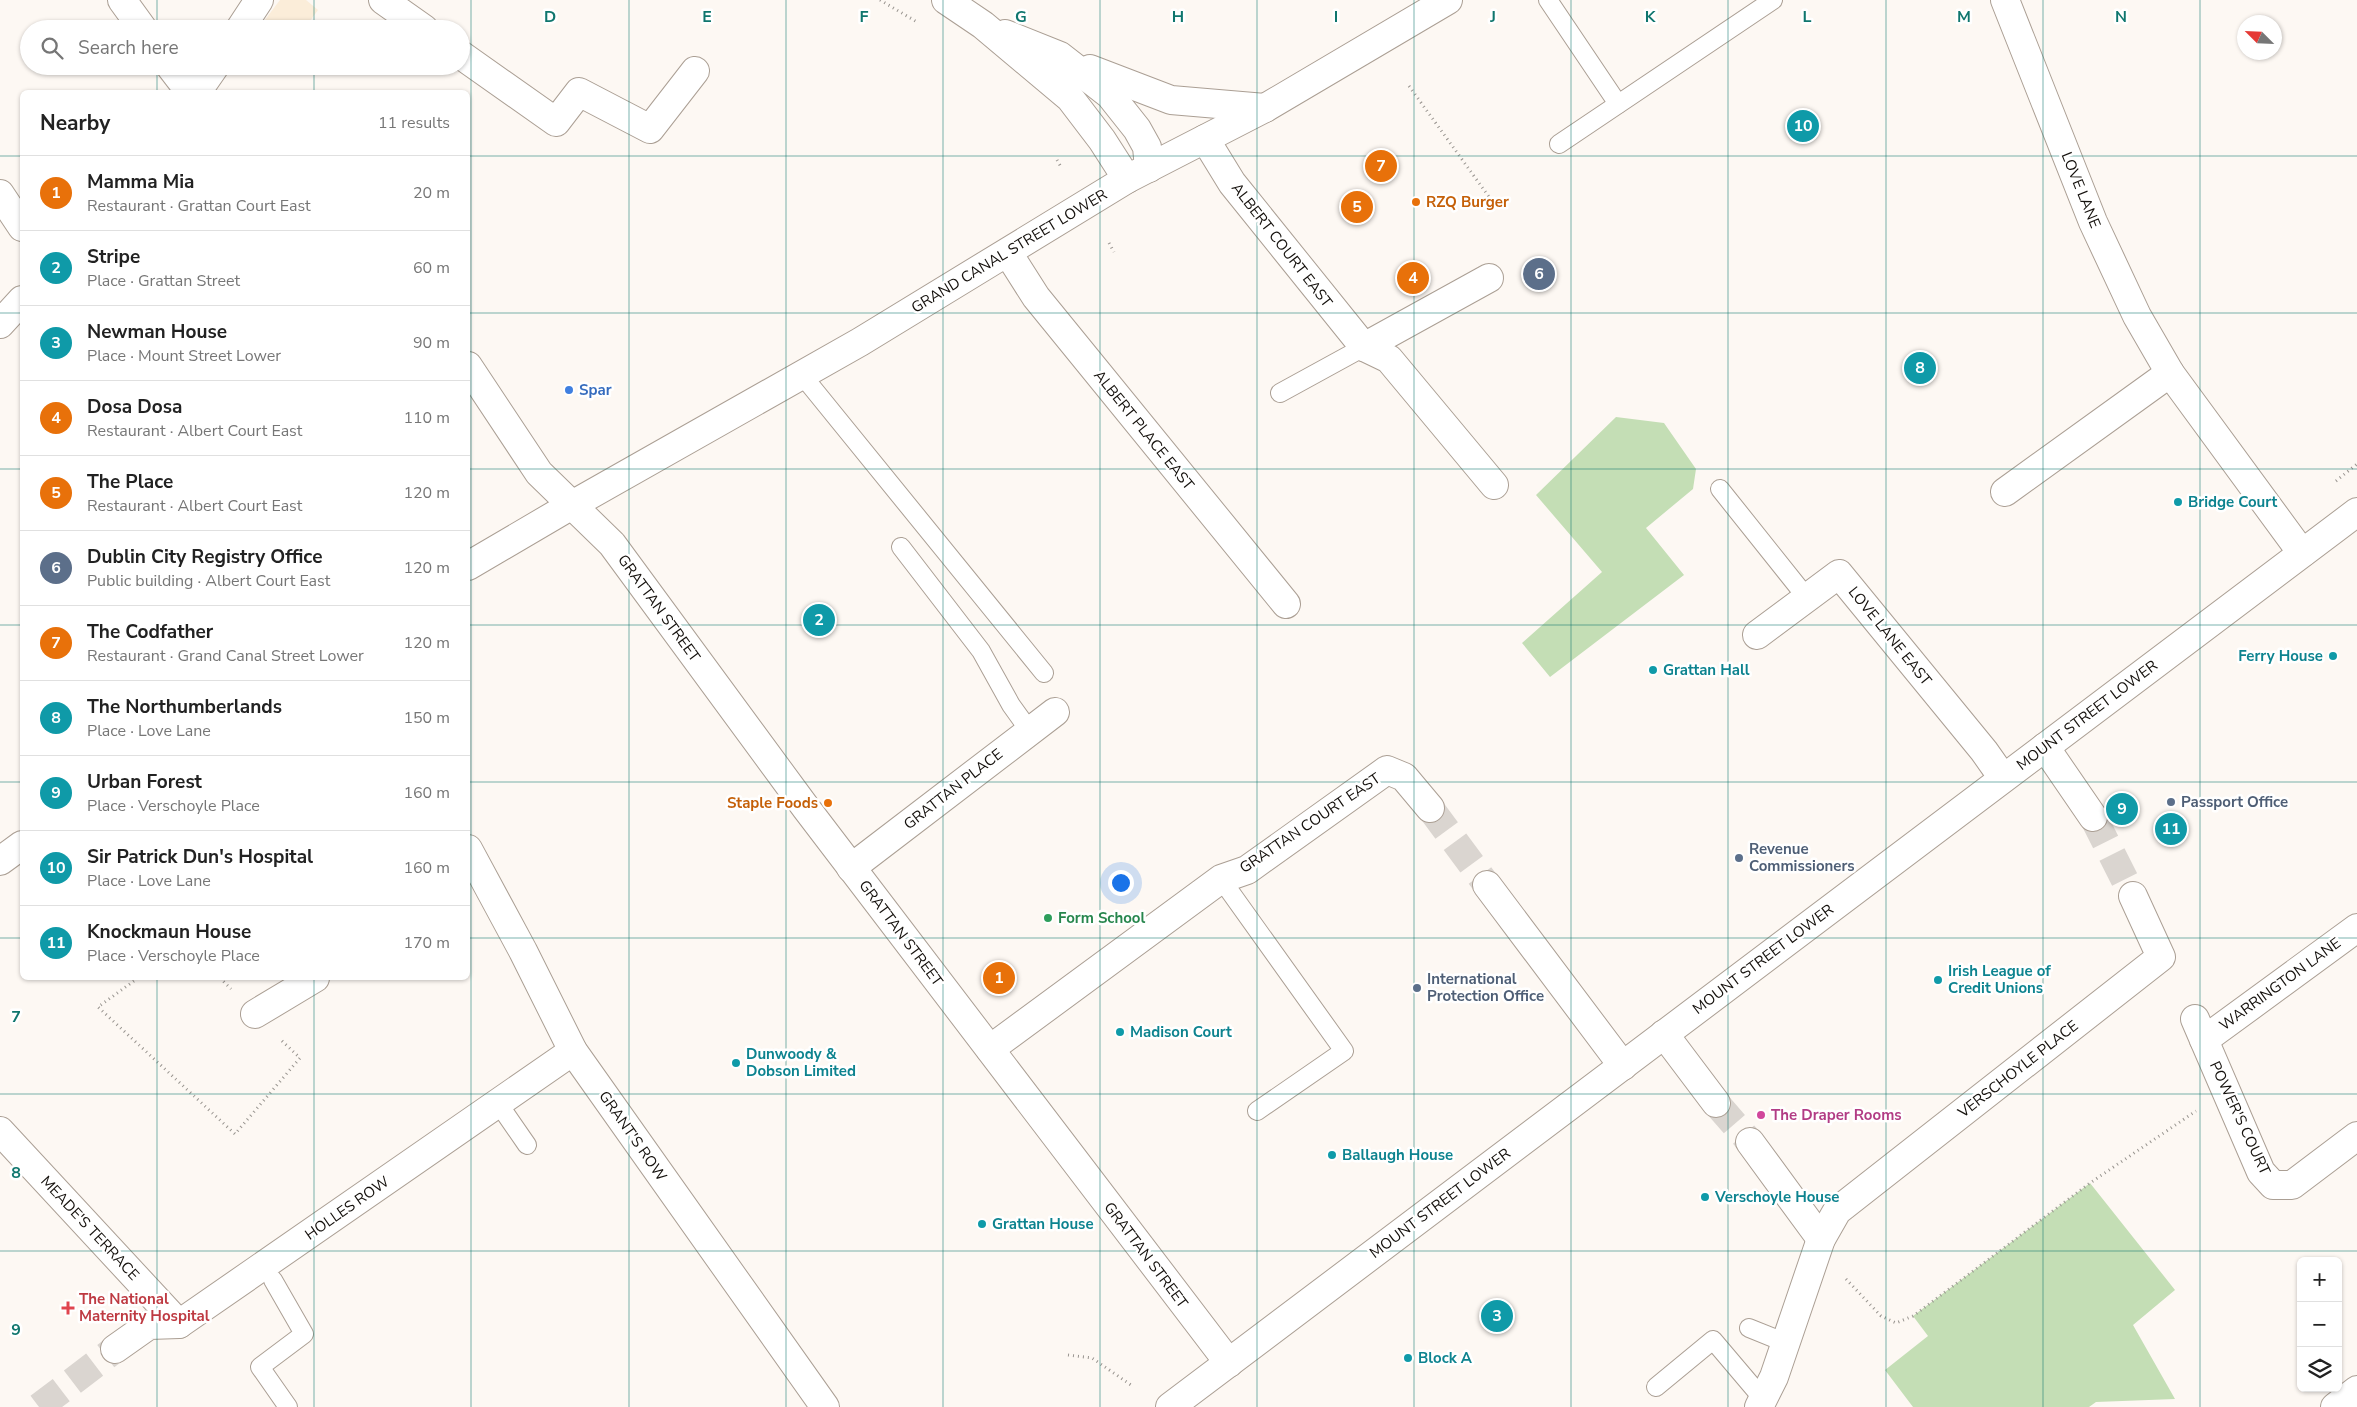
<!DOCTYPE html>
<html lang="en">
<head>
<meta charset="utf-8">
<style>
	:root { --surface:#fff; --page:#f2f2f2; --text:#222; --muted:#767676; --line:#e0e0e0; --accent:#db2777 }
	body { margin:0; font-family:"Nunito Sans",sans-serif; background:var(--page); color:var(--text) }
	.controls { position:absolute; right:15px; bottom:15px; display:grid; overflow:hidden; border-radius:8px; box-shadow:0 1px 4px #0004 }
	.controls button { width:45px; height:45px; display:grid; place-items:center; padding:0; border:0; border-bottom:1px solid var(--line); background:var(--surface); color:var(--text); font:25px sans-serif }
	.compass { position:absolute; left:2237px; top:15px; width:45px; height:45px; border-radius:50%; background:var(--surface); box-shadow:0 1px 4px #0004; rotate:294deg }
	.you { position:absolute; left:1120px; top:882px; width:18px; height:18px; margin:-12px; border:4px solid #fff; border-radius:50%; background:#1a73e8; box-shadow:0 0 0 8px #1a73e833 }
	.badge { display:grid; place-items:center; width:32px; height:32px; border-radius:50%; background:var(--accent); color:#fff; font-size:16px; font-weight:700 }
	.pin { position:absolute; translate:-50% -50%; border:2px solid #fff; box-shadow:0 1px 5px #0006 }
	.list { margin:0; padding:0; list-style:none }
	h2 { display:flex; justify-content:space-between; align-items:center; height:65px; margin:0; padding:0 20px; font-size:21px }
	h2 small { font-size:16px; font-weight:400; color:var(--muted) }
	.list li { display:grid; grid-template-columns:32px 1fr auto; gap:15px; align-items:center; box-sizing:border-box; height:75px; padding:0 20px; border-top:1px solid var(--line) }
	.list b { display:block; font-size:19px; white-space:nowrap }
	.list p { margin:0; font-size:16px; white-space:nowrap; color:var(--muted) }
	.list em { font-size:16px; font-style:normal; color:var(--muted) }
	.icon { flex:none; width:28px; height:28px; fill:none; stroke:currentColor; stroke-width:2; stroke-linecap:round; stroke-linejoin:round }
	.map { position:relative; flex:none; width:2357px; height:1407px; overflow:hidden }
	.search { position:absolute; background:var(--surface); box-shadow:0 1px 4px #0004; left:20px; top:20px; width:450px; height:55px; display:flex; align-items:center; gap:12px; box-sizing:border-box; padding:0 18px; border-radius:28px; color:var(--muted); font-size:19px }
	.panel { position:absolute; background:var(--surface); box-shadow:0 1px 4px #0004; left:20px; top:90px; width:450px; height:890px; border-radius:8px }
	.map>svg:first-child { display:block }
	.industrial { fill:#fbedd9 }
	.green { fill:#c4deb5 }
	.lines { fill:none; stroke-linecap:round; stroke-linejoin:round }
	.street-tunnel { stroke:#dad5d0; stroke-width:28; stroke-dasharray:28 14; stroke-linecap:butt }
	.lane-casing { stroke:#ab9f94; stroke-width:20 }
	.street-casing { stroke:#ab9f94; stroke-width:30 }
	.secondary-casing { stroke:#ab9f94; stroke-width:30 }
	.path { stroke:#98948f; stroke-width:3; stroke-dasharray:1 4; stroke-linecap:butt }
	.lane { stroke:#fff; stroke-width:18 }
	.street { stroke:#fff; stroke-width:28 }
	.secondary { stroke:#fff; stroke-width:28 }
	.grid { fill:none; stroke:#0f766e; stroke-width:1; stroke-opacity:0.55 }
	.food-dot { fill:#e8710a; stroke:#fff; stroke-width:2 }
	.shop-dot { fill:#3f7fe0; stroke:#fff; stroke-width:2 }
	.culture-dot { fill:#0f9aa8; stroke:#fff; stroke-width:2 }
	.service-dot { fill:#5c6f8a; stroke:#fff; stroke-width:2 }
	.leisure-dot { fill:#2e9e5b; stroke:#fff; stroke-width:2 }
	.hotel-dot { fill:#d1479c; stroke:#fff; stroke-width:2 }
	.health-dot { fill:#e0444e; stroke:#fff; stroke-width:2 }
	.labels { text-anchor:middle; stroke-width:5; stroke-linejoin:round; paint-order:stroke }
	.street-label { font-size:15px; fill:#14100c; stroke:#fff }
	.food-label { font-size:15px; font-weight:bold; fill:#c56008; stroke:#fff; text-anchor:start }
	.shop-label { font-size:15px; font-weight:bold; fill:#366cbe; stroke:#fff; text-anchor:start }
	.culture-label { font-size:15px; font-weight:bold; fill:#0d838f; stroke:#fff; text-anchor:start }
	.service-label { font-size:15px; font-weight:bold; fill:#4e5e75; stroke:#fff; text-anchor:start }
	.leisure-label { font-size:15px; font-weight:bold; fill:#27864d; stroke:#fff; text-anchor:start }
	.hotel-label { font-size:15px; font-weight:bold; fill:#b23c85; stroke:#fff; text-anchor:start }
	.health-label { font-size:15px; font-weight:bold; fill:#be3a42; stroke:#fff; text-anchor:start }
	.grid-label { font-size:16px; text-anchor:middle; font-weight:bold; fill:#0f766e; stroke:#fff; stroke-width:5; stroke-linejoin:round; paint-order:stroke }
</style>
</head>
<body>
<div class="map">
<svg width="2357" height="1407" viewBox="0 0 2357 1407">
	<rect width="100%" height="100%" fill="#fdf8f3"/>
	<polygon class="industrial" points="280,0 306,0 318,10 304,29 258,29"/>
	<g class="green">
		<polygon points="1616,417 1664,423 1696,469 1693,489 1646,528 1684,575 1550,677 1522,643 1602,572 1536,495"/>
		<polygon points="2090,1183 2175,1290 2133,1325 2175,1399 2096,1402 2089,1407 1913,1407 1885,1370 1928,1336 1913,1316"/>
	</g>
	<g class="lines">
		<g class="street-tunnel">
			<polyline points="1430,808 1487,885"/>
			<polyline points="2093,817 2133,896"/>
			<polyline points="1716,1103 1750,1142"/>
			<polyline points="39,1407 115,1349"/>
		</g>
		<defs>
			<g id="lane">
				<polyline points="1548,0 1618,104"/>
				<polyline points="1559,144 1773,0"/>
				<polyline points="802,375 1044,673"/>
				<polyline points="1280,393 1364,347"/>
				<polyline points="1720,489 1807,598"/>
				<polyline points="901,547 981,651 1011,705 1029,730"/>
				<polyline points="1221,879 1344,1051 1257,1111"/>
				<polyline points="498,1103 527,1145"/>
				<polyline points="273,1280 304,1334 260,1367 288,1407"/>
				<polyline points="1749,1328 1786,1343"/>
				<polyline points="1656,1387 1713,1340 1763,1399"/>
			</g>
			<g id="street">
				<polyline points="122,0 143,29"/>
				<polyline points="383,0 424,29"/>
				<polyline points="2005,0 2093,222 2137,316 2170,373 2302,553"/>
				<polyline points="240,29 259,0"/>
				<polyline points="461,55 556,122 579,92 650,129 695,71"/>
				<polyline points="170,66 190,92"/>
				<polyline points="197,92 215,66"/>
				<polyline points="1205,139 1232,183 1364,347 1389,359 1494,485"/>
				<polyline points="0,194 22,227"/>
				<polyline points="1008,253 1036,297 1286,604"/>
				<polyline points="0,324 22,300"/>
				<polyline points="1364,347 1489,278"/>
				<polyline points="468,366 539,473 612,544 806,808 1229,1363"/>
				<polyline points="2005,492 2170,373"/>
				<polyline points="1757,635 1839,574 1984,751 2003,778"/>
				<polyline points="2045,747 2093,817"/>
				<polyline points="468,849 523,951 573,1051 825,1407"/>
				<polyline points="851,868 1055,712"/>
				<polyline points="1487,885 1623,1066"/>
				<polyline points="255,1014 315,978"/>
				<polyline points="2195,1019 2261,1172 2273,1185 2292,1185 2357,1136"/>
				<polyline points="1664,1034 1716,1103"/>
				<polyline points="2204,1040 2357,928"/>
				<polyline points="990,1049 1221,879 1247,870 1387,770 1404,777 1430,808"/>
				<polyline points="0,1131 179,1324"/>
				<polyline points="1750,1142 1821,1239"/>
				<polyline points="115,1349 149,1325 179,1324 573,1051"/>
				<polyline points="1759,1407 1774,1377 1821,1239 1837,1211 2161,957 2133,896"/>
				<polyline points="2335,1407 2357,1390"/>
			</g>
			<g id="secondary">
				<polyline points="946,0 983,25 1070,98 1102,140 1127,179"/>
				<polyline points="1005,34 1060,56 1110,95 1137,129 1147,147 1149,168"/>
				<polyline points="1090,69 1171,100 1265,108"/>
				<polyline points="468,566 572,505 860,342 1127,179 1265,108 1448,0"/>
				<polyline points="0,861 22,845"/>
				<polyline points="1170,1407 2357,512"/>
			</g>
		</defs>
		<use href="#lane" class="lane-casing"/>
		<use href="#street" class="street-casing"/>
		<use href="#secondary" class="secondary-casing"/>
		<g class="path">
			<polyline points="880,0 917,22"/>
			<polyline points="1409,86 1492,201"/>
			<polyline points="1057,160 1061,167"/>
			<polyline points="1109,243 1114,252"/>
			<polyline points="2336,481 2357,464"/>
			<polyline points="138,978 98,1007 235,1134 300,1058 281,1040"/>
			<polyline points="220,978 231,989"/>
			<polyline points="1846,1279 1881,1316 1896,1323 1913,1316 2090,1183 2196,1111"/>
			<polyline points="1068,1355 1092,1358 1131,1385"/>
		</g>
		<use href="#lane" class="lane"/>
		<use href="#street" class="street"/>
		<use href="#secondary" class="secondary"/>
	</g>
	<path class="grid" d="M157,0V29M314,0V29M471,0V1407M629,0V1407M786,0V1407M943,0V1407M1100,0V1407M1257,0V1407M1414,0V1407M1571,0V1407M1728,0V1407M1886,0V1407M2043,0V1407M2200,0V1407M157,66V92M314,66V92M0,156H22M468,156H2357M0,313H22M468,313H2357M0,469H22M468,469H2357M0,625H22M468,625H2357M0,782H22M468,782H2357M0,938H22M468,938H2357M157,978V1407M314,978V1407M0,1094H2357M0,1251H2357"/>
	<g class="food-dot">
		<circle cx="1416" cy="202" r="5"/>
		<circle cx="828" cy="803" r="5"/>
	</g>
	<circle class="shop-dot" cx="569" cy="390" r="5"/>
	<g class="culture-dot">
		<circle cx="2178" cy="502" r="5"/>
		<circle cx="2333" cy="656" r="5"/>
		<circle cx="1653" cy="670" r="5"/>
		<circle cx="1938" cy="980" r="5"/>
		<circle cx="1120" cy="1032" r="5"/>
		<circle cx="736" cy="1063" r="5"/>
		<circle cx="1332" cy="1155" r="5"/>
		<circle cx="1705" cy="1197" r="5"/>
		<circle cx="982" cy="1224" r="5"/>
		<circle cx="1408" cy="1358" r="5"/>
	</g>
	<g class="service-dot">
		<circle cx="2171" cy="802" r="5"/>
		<circle cx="1739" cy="858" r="5"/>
		<circle cx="1417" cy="988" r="5"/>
	</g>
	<circle class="leisure-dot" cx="1048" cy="918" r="5"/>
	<circle class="hotel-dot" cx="1761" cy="1115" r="5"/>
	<path class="health-dot" d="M65.5 1300.5h5v5h5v5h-5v5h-5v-5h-5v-5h5z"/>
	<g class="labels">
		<g class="street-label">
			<text transform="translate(2081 190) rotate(68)" y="5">LOVE LANE</text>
			<text transform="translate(1282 245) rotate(52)" y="5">ALBERT COURT EAST</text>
			<text transform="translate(1009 251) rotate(-31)" y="5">GRAND CANAL STREET LOWER</text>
			<text transform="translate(1144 430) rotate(51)" y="5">ALBERT PLACE EAST</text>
			<text transform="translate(659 608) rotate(54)" y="5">GRATTAN STREET</text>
			<text transform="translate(1890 636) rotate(51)" y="5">LOVE LANE EAST</text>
			<text transform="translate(2087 715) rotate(-37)" y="5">MOUNT STREET LOWER</text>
			<text transform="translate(953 789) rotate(-38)" y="5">GRATTAN PLACE</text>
			<text transform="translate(1310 823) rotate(-34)" y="5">GRATTAN COURT EAST</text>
			<text transform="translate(901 933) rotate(53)" y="5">GRATTAN STREET</text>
			<text transform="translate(1763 959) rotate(-37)" y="5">MOUNT STREET LOWER</text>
			<text transform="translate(2280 984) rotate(-36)" y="5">WARRINGTON LANE</text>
			<text transform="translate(2018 1069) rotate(-38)" y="5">VERSCHOYLE PLACE</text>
			<text transform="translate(2240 1118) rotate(65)" y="5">POWER'S COURT</text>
			<text transform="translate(633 1136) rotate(55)" y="5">GRANT'S ROW</text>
			<text transform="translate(1440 1203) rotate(-37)" y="5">MOUNT STREET LOWER</text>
			<text transform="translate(347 1208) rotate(-35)" y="5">HOLLES ROW</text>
			<text transform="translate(90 1228) rotate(47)" y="5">MEADE'S TERRACE</text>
			<text transform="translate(1146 1255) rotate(53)" y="5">GRATTAN STREET</text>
		</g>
		<g class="food-label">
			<text x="1426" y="207">RZQ Burger</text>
			<text x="818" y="808" text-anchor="end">Staple Foods</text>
		</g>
		<g class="shop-label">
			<text x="579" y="395">Spar</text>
		</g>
		<g class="culture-label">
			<text x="2188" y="507">Bridge Court</text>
			<text x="2323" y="661" text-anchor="end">Ferry House</text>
			<text x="1663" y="675">Grattan Hall</text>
			<text x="1948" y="976">Irish League of<tspan x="1948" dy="17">Credit Unions</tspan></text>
			<text x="1130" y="1037">Madison Court</text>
			<text x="746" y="1059">Dunwoody &amp;<tspan x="746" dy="17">Dobson Limited</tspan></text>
			<text x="1342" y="1160">Ballaugh House</text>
			<text x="1715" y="1202">Verschoyle House</text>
			<text x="992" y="1229">Grattan House</text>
			<text x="1418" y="1363">Block A</text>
		</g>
		<g class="service-label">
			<text x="2181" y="807">Passport Office</text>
			<text x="1749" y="854">Revenue<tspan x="1749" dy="17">Commissioners</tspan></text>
			<text x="1427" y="984">International<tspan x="1427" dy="17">Protection Office</tspan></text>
		</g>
		<g class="leisure-label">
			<text x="1058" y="923">Form School</text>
		</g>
		<g class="hotel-label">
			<text x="1771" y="1120">The Draper Rooms</text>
		</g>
		<g class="health-label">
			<text x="79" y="1304">The National<tspan x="79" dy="17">Maternity Hospital</tspan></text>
		</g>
	</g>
	<g class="grid-label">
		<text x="550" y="22">D</text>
		<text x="707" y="22">E</text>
		<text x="864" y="22">F</text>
		<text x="1021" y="22">G</text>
		<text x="1178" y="22">H</text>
		<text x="1336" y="22">I</text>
		<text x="1493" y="22">J</text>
		<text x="1650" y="22">K</text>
		<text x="1807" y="22">L</text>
		<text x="1964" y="22">M</text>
		<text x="2121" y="22">N</text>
		<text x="16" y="1022">7</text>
		<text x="16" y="1178">8</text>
		<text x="16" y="1335">9</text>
	</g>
</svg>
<div class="controls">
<button>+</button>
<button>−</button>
<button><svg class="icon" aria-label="layers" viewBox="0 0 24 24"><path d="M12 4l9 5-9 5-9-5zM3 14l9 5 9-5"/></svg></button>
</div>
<svg class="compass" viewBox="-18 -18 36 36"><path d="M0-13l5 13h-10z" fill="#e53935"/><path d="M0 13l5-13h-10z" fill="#767676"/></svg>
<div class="you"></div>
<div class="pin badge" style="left:999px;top:978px;background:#e8710a">1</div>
<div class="pin badge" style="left:819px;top:620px;background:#0f9aa8">2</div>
<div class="pin badge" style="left:1497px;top:1316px;background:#0f9aa8">3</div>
<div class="pin badge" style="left:1413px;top:278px;background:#e8710a">4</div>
<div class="pin badge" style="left:1357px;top:207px;background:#e8710a">5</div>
<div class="pin badge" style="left:1539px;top:274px;background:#5c6f8a">6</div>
<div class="pin badge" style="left:1381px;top:166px;background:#e8710a">7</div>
<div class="pin badge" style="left:1920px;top:368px;background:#0f9aa8">8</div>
<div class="pin badge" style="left:2122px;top:809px;background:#0f9aa8">9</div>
<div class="pin badge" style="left:1803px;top:126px;background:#0f9aa8">10</div>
<div class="pin badge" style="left:2171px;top:829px;background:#0f9aa8">11</div>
<div class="search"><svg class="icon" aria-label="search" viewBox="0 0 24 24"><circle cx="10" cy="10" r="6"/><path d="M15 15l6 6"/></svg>Search here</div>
<section class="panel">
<h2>Nearby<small>11 results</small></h2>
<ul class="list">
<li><span class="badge" style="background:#e8710a">1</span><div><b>Mamma Mia</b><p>Restaurant · Grattan Court East</p></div><em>20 m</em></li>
<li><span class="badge" style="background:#0f9aa8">2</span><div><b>Stripe</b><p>Place · Grattan Street</p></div><em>60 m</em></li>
<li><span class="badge" style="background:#0f9aa8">3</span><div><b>Newman House</b><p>Place · Mount Street Lower</p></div><em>90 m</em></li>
<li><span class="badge" style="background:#e8710a">4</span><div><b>Dosa Dosa</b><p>Restaurant · Albert Court East</p></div><em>110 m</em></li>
<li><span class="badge" style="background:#e8710a">5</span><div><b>The Place</b><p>Restaurant · Albert Court East</p></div><em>120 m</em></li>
<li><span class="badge" style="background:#5c6f8a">6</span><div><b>Dublin City Registry Office</b><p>Public building · Albert Court East</p></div><em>120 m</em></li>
<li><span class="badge" style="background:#e8710a">7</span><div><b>The Codfather</b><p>Restaurant · Grand Canal Street Lower</p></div><em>120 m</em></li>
<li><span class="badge" style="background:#0f9aa8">8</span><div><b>The Northumberlands</b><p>Place · Love Lane</p></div><em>150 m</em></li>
<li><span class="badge" style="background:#0f9aa8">9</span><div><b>Urban Forest</b><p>Place · Verschoyle Place</p></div><em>160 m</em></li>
<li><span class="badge" style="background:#0f9aa8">10</span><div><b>Sir Patrick Dun's Hospital</b><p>Place · Love Lane</p></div><em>160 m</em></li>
<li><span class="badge" style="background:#0f9aa8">11</span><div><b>Knockmaun House</b><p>Place · Verschoyle Place</p></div><em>170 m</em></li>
</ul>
</section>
</div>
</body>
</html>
